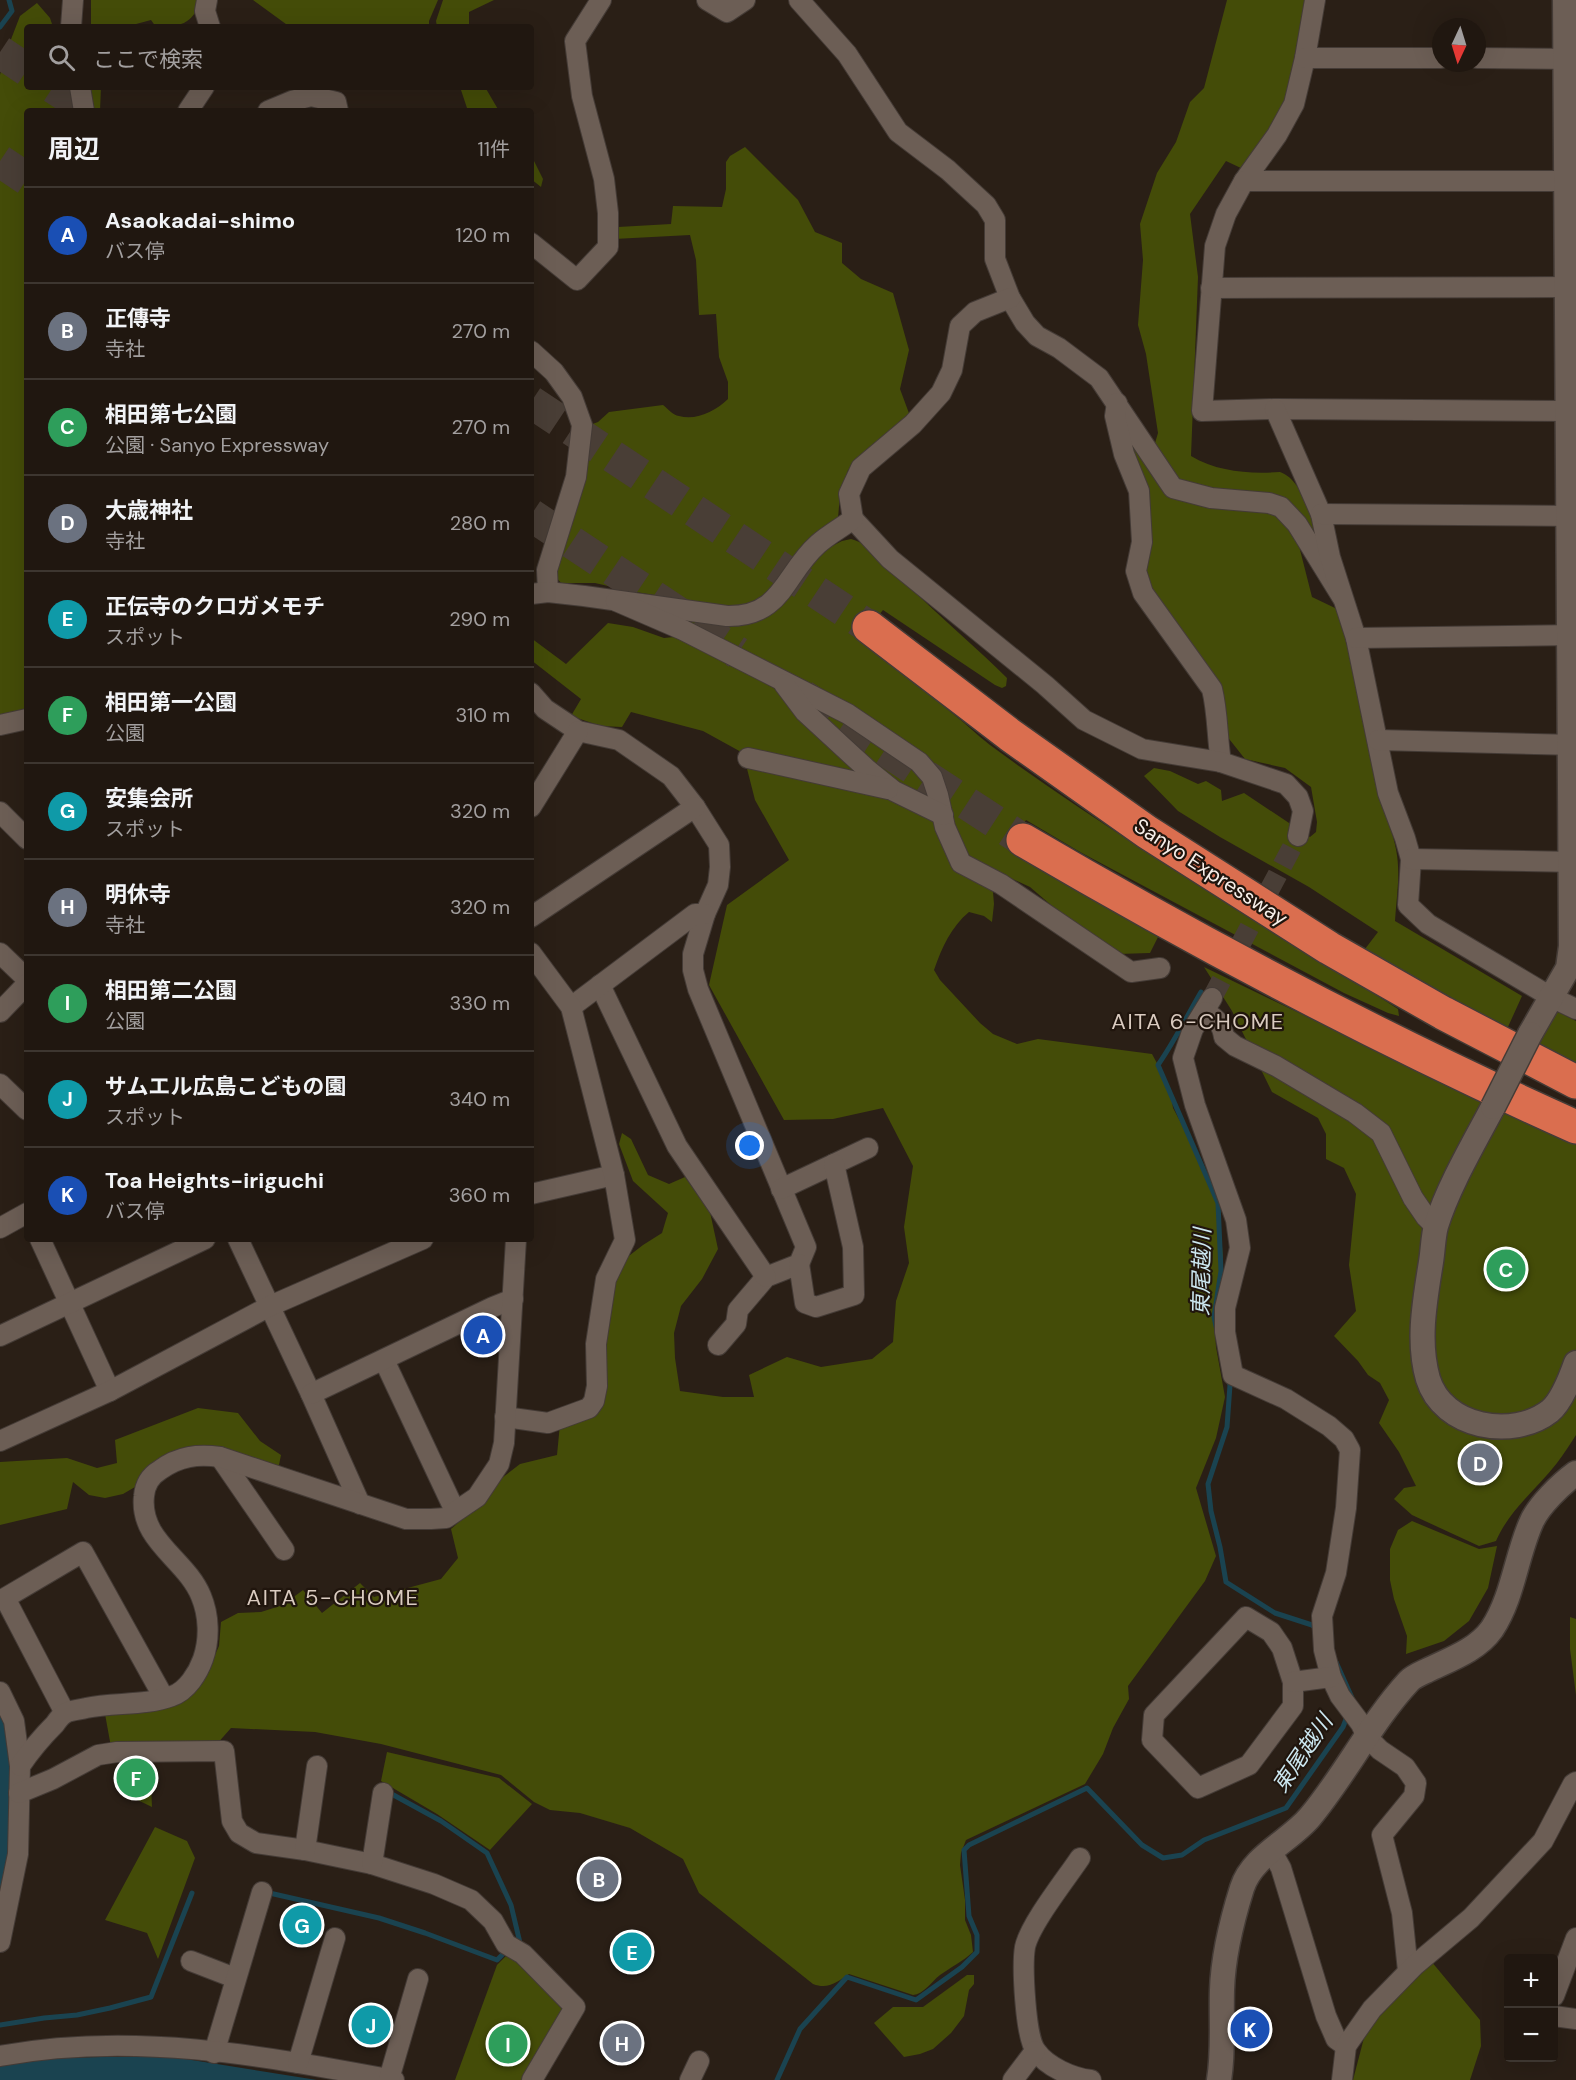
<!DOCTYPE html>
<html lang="ja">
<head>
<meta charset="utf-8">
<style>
	:root { --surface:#201710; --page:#282019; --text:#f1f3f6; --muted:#a29f9f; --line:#3d3630; --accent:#f59c95 }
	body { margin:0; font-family:"DM Sans","Noto Sans JP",sans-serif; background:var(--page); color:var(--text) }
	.controls { position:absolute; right:18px; bottom:18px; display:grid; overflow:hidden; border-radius:6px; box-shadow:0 6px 24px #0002 }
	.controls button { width:54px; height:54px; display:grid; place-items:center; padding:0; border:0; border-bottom:2px solid var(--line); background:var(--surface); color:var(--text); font:30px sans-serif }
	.compass { position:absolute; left:1432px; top:18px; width:54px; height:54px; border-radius:50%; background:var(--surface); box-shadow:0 6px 24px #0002; rotate:184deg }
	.you { position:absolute; left:750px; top:1146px; width:21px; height:21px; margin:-15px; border:4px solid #fff; border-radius:50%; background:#1a73e8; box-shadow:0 0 0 9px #1a73e833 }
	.badge { display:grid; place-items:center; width:39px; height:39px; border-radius:50%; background:var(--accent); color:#fff; font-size:20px; font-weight:700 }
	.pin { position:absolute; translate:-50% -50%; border:3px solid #fff; box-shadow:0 2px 6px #0006 }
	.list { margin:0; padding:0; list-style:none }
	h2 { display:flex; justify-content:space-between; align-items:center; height:78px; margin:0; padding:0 24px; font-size:26px }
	h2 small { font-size:20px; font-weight:400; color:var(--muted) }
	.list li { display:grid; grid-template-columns:39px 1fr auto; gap:18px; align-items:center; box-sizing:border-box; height:96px; padding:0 24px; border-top:2px solid var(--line) }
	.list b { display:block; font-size:22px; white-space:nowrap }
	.list p { margin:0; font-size:20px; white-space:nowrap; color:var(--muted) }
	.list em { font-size:20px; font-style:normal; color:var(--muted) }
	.icon { flex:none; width:33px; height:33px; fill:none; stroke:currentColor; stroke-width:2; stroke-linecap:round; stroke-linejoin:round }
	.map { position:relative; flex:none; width:1576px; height:2080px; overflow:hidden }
	.search { position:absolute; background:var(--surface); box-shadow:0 6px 24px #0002; left:24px; top:24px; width:510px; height:66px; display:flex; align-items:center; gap:15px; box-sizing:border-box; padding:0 21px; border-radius:6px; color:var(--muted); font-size:22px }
	.panel { position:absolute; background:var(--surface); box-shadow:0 6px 24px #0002; left:24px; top:108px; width:510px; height:1134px; border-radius:6px }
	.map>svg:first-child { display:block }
	.green { fill:#444c08 }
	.water { fill:#1a4350 }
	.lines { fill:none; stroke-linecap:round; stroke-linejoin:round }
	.stream { stroke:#1a4350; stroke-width:5 }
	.river { stroke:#1a4350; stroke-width:33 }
	.minor-tunnel { stroke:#493e36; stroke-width:20; stroke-dasharray:20 10; stroke-linecap:butt }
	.motorway-tunnel { stroke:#493e36; stroke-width:33; stroke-dasharray:33 16; stroke-linecap:butt }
	.minor-casing { stroke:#443b36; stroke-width:22 }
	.tertiary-casing { stroke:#443b36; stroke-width:27 }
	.motorway-casing { stroke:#443b36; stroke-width:36 }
	.minor { stroke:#6c5e55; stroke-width:20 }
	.tertiary { stroke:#6c5e55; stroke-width:24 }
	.motorway { stroke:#da6e4f; stroke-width:33 }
	.tertiary-bridge-casing { stroke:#443b36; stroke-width:27; stroke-linecap:butt }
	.tertiary-bridge { stroke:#6c5e55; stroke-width:24 }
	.labels { text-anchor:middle; stroke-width:4.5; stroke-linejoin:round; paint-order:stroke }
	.street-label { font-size:21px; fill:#f7efe9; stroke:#20150d }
	.neighbourhood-label { font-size:22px; letter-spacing:1.5px; fill:#dacbc0; stroke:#20150d }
	.water-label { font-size:22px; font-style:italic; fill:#cce7f0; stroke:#20150d }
</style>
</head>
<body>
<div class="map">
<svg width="1576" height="2080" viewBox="0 0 1576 2080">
	<rect width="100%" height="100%" fill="#2a1f16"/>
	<g class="green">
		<path d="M91,0H200C194,25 178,27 156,27L151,20L125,27H91Z"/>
		<polygon points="253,0 438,0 429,21 429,27 290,27"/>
		<polygon points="443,0 494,0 469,12 469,27 437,27 436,21"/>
		<path d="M1227,0H1315L1294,104L1243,169L1226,161L1190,214L1198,277L1191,456C1218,472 1249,474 1280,472C1304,480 1315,526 1319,549L1301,521L1177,483L1153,450L1158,433L1146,354L1138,325L1143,260L1140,224L1157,173L1176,142L1190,102L1204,88Z"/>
		<polygon points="37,3 50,18 53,27 27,27 27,87 73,87 75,111 27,111 27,709 19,715 0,717 0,75 5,55 20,16"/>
		<polygon points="90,87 101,87 100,111 89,111"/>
		<polygon points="460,87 485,87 499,111 468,111"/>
		<path d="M745,147L798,200L815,232L842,243V263L861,279L893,293L909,350L900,389L910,416L887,439L848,470L840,495L838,518L765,594C753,602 741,607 726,607L630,591L595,583H561L555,576L587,426L598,422L609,412L663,405C668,409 673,415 679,416C696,421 716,411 728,399V382L719,357L716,314L699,315L696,260L690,235L614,239L618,227L671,224L673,206L722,207L726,189V162L730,156Z"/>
		<polygon points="531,155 543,179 541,187 531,179"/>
		<path d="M1124,422L1170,493L1255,506L1278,515L1297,538L1312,597L1335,608L1341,617L1388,822C1403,861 1398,880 1395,921L1522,996L1507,1029L1365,949L1378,932L1309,887L1220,837L1178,811L1144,776L1154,768L1170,771L1198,784L1206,781L1221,790L1222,801L1244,793L1310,837L1316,832L1317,822L1311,787L1285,768L1245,759L1226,735L1149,586L1144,570Z"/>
		<path d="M851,539C876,545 899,578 918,595C947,623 978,649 1007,678L1006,686L1002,688L995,685L883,610L859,640C889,665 922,688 952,713C965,723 977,735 990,745C1120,841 1262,921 1398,1009L1399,1016L1388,1013L1344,993L1080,852L1026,820L1010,844L1159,935L1150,953L1118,954L1104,946L1092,933L1072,923L1030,887L991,869L994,904L992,922L984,916L969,912C951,927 942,947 934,970L940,980L980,1023L993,1034L1017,1044L1038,1039L1152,1054L1170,1087L1173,1108L1195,1149L1218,1203L1223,1257L1214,1317L1216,1347L1225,1397L1216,1438L1196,1488L1216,1556L1205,1581L1128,1686L1129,1699L1113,1728L1103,1754L1085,1784L966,1840L961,1853L960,1865L965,1900V1920L971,1935L973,1952C962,1962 951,1967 940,1975C931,1982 924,1994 913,1995L849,1974C837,1982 828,1990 813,1984L699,1893L683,1859L630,1828L580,1813L550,1810L534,1802L501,1775L381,1744L315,1732L231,1728L216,1745L111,1747L105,1714L206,1675L219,1646L221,1622L238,1613L261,1612L283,1605L303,1590L322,1613L360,1583L374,1597L441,1579L458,1558L451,1529L486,1498L502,1478L520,1464L557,1455L560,1424L596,1407L607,1308L621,1262L643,1245L662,1233L668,1213L633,1181L619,1144L622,1133L631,1139L648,1175L669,1184L685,1177L710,1212L718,1249L702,1279L681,1306L674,1333L675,1358L680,1391L723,1397H754L749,1375L787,1357L821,1367L872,1359L893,1342L896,1301L909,1263L904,1227L913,1166L883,1108L833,1119L784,1120L709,985L727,905L789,860L755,800L743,753L703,731L631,712L622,727L601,726L571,716L581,699L531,660V638L566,664L608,623L633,627L664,638L674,637L696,617L784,599L826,549L842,541Z"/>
		<path d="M1204,967C1327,1027 1452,1085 1576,1144V1435C1570,1444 1564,1454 1557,1463C1536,1490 1510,1509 1496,1541L1479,1546L1412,1515L1394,1499L1404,1488L1416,1486L1399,1452L1379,1423L1389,1400L1380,1383L1368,1375L1358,1361L1334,1336L1356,1311L1349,1265L1356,1194L1344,1168L1326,1159V1134L1318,1118L1272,1092L1232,1011Z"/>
		<polygon points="1556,1011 1576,1021 1576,1067 1537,1049"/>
		<polygon points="198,1408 238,1413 260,1441 281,1455 278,1470 240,1455 152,1466 135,1487 123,1494 105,1498 89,1495 73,1482 67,1509 0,1525 0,1462 67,1458 97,1468 117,1463 115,1440"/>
		<polygon points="1412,1521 1479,1549 1497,1546 1488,1588 1469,1621 1444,1641 1406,1654 1407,1636 1394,1599 1390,1580 1390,1549 1398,1530"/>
		<polygon points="1570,1617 1576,1619 1576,1695 1570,1649"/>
		<polygon points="387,1752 499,1778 532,1804 490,1850 437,1814 381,1781"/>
		<polygon points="120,1761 150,1763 152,1807 123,1793"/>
		<polygon points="155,1827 187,1841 195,1858 158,1959 147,1933 105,1920"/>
		<polygon points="509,1953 570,2008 525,2080 455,2080 497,1965"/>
		<polygon points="1431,1961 1480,2020 1481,2046 1470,2080 1353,2080 1365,2034 1375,2017"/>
		<polygon points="967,1975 974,1975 974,1984 969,1990 964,2016 951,2033 933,2049 920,2054 904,2057 874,2023 893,2007 923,2007"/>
	</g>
	<polygon class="water" points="100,2057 173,2057 317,2080 0,2080 0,2066 32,2059"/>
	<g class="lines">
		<g class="stream">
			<polyline points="0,27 12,11 9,0"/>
			<path d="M1201,992C1187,1016 1174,1042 1158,1065L1218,1203L1221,1271L1214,1317L1217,1331"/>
			<polyline points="1228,1378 1230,1385 1227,1427 1208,1484 1211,1511 1220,1547 1226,1582 1275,1613 1312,1625 1318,1630"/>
			<polyline points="1336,1662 1353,1700"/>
			<polyline points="388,1792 441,1821 487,1853 511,1905 521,1947"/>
			<polyline points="265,1892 379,1918 425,1933 497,1960 508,1949"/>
			<polyline points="0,2025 44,2018 77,2015 110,2008 151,1997 192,1893"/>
			<polyline points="777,2080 800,2029 847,1977 916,2000 962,1967 977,1952 977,1935 969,1916 964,1850 969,1845 1087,1788 1142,1845 1163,1858 1182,1855 1204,1840 1286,1808 1343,1727 1348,1714"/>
		</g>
		<polyline class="river" points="0,1730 3,1743 7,1848 0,1879"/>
		<polyline class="minor-tunnel" points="1212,998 1298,836"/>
		<g class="motorway-tunnel">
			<polyline points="0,52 27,70"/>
			<polyline points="53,87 90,111"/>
			<polyline points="0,161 27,179"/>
			<polyline points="531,402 869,627"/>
			<polyline points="531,515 738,653"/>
			<polyline points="803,696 1023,840"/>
		</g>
		<defs>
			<g id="minor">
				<polyline points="207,0 205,11 210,27"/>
				<polyline points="707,0 727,12 745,0"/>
				<polyline points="799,0 847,54 898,132 948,170 986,205 995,220 995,259 1010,298 1025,323 1037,336 1059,348 1099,378 1173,488 1211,498 1269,503 1281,507 1297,524 1342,597"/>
				<polyline points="1315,0 1305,58 1294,104 1277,135 1244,181 1226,214 1215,246 1202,411 1275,409 1576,411"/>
				<polyline points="71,27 73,0"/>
				<polyline points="1305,58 1441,58"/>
				<polyline points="1477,58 1576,59"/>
				<polyline points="80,87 84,111"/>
				<polyline points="188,111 204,87"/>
				<polyline points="268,111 292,101 311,96 336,102 338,111"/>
				<polyline points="1244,181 1576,181"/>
				<polyline points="531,243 577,280 608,247 608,213 604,179 582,96 575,41 601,0"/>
				<polyline points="1211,288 1576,287"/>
				<polyline points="531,351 554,372 572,397 582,425 576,477 547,570 548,592"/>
				<path d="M1117,403L1115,416L1124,454L1139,491L1142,542L1136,571L1143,593L1212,689C1218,713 1217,738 1221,762"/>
				<polyline points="1275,409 1321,514 1330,557 1356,638 1388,793 1405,838 1411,859 1408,905 1428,924 1551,997 1576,1009"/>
				<polyline points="1321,514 1576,516"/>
				<polyline points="853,519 890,559 1045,685 1084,720 1142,749 1221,762 1286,784 1298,797 1303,811 1298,836"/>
				<path d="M531,594L548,592L584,596L727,616C783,617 784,574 818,544C828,535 841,528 853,519L849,494L861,468L913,424L941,393L952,370L960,326L975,312L1010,298"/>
				<polyline points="616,601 683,630 848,714 919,762 932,777 938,795 945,827 961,863 1001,884 1131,972 1160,968"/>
				<polyline points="1356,638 1576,635"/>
				<polyline points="784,684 805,712 868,770 894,791 943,815"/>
				<polyline points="531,693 545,709 578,731 619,740 671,776 695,807 719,845 720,867 718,885 705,914 693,954 693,970 698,989 806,1247 799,1264 766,1277 738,1310 736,1324 718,1345"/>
				<polyline points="0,725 27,719"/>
				<polyline points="1378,740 1576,745"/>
				<polyline points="748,758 888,789"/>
				<polyline points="531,807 578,731"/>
				<polyline points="0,812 27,839"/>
				<polyline points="1411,859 1576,862"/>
				<polyline points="531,917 695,807"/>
				<polyline points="0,953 27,979"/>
				<polyline points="600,985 677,1146 766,1277"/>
				<polyline points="1212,998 1193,1029 1183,1058 1195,1105 1236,1220 1240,1248 1225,1308 1225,1332 1233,1375 1286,1399 1329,1426 1344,1439 1350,1450 1346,1508 1336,1573 1322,1616 1324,1650 1331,1677 1340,1696 1361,1724 1367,1737 1380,1750 1405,1767 1416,1783 1414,1796 1382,1835 1402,1913 1408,1971"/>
				<polyline points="571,1007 695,914 705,914"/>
				<polyline points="0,1012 27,984"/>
				<path d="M1205,1012C1217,1019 1222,1024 1224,1037L1235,1046L1276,1066L1355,1113L1381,1133L1413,1198L1426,1217L1436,1227"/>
				<polyline points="0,1084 27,1110"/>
				<polyline points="781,1189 868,1148"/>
				<polyline points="531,1194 614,1175"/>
				<polyline points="0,1228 27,1213"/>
				<polyline points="40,1239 110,1391"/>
				<polyline points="238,1239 311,1394 360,1504"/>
				<polyline points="799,1264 805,1303 816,1307 854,1295 853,1247 834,1164"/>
				<polyline points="0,1336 205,1239"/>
				<polyline points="384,1360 455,1511"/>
				<polyline points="311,1394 493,1307 513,1299"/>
				<polyline points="505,1417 548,1423 589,1408 594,1401 597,1386 596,1344 606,1279 625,1240 614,1175 571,1007 531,953"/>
				<polyline points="0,1441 110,1391 270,1306 423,1239"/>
				<polyline points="220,1457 284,1550"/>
				<polygon points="1246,1617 1271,1632 1282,1648 1293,1682 1293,1706 1249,1765 1198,1788 1152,1740 1154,1715"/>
				<polyline points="1293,1682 1331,1677"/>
				<polyline points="0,1692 14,1721 20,1766 18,1854 0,1942"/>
				<polyline points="65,1713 5,1598 83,1552 164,1698"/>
				<path d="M20,1766C31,1750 42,1737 55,1724C57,1721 61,1716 64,1714C69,1710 80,1710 86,1708C114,1702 145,1706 172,1696C187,1691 198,1673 203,1659C210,1639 209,1615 201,1596C186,1559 139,1541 144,1496C145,1484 150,1476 160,1470C179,1456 198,1454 220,1457L406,1519H431L446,1518L477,1497L499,1464L504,1443L516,1239"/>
				<polyline points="19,1793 53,1779 98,1755 117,1752 224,1751 232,1821 239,1833 256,1843 305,1850 372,1864 434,1884 471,1900 493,1921 506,1944 523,1954 575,2007 532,2080"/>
				<polyline points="305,1850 317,1766"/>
				<polyline points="1271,1850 1281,1868 1326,2016 1336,2039 1346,2046"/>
				<path d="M1080,1858C1066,1879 1030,1924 1025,1947C1022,1965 1025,2037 1036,2051C1047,2067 1073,2078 1091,2080"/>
				<polyline points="372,1864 383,1793"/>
				<polyline points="191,1961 235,1978"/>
				<polyline points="1554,1996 1576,1938"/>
				<polyline points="1554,2016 1576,2019"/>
				<polyline points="214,2053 262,1892"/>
				<path d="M0,2056C132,2031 264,2056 394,2080"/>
				<polyline points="298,2063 335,1938"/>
				<polyline points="389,2079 418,1979"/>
				<polyline points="690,2080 699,2061"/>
				<polyline points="1013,2080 1035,2051"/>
				<polyline points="1342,2080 1346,2046 1372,2009 1415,1965 1471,1918 1543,1841 1573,1784 1576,1782"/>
			</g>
			<g id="tertiary">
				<polyline points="1530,1034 1568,968 1571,946 1565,0"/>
				<path d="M1493,1107C1474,1143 1448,1187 1436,1226C1433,1237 1433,1250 1431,1262C1425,1300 1417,1341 1428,1379C1443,1428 1513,1440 1550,1411C1562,1401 1571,1377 1576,1363"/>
				<path d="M1219,2080C1224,2050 1221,2020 1222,1990C1223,1956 1232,1920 1242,1888C1252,1856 1290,1841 1310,1817C1346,1774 1371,1722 1409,1681C1414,1676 1422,1673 1428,1670C1451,1659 1477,1650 1492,1629C1513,1597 1516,1557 1531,1523C1538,1506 1561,1484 1576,1473"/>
			</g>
			<g id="motorway">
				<polyline points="869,627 1010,735 1147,832 1329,948 1443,1013 1576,1082"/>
				<path d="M1023,840C1202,945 1386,1042 1576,1127"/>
			</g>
		</defs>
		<use href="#minor" class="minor-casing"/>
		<use href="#tertiary" class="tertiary-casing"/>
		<use href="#motorway" class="motorway-casing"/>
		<use href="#minor" class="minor"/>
		<use href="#tertiary" class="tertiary"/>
		<use href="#motorway" class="motorway"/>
		<defs>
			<polyline id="tertiary-bridge" points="1493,1107 1530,1034"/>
		</defs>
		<use href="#tertiary-bridge" class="tertiary-bridge-casing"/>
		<use href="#tertiary-bridge" class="tertiary-bridge"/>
	</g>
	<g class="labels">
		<g class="street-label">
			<text transform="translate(1211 872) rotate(33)" y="7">Sanyo Expressway</text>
		</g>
		<g class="neighbourhood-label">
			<text x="1198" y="1029">AITA 6-CHOME</text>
			<text x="333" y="1605">AITA 5-CHOME</text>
		</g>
		<g class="water-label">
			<text transform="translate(1201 1272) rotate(-89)" y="8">東尾越川</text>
			<text transform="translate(1302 1753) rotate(-56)" y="8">東尾越川</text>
		</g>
	</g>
</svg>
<div class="controls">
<button>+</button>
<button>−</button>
</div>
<svg class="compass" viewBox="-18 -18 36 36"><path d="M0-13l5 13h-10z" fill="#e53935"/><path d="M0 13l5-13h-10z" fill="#a29f9f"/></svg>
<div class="you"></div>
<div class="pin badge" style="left:483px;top:1335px;background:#1a4fb4">A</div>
<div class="pin badge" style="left:599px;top:1879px;background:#6b7280">B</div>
<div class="pin badge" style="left:1506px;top:1269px;background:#2e9e5b">C</div>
<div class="pin badge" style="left:1480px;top:1463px;background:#6b7280">D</div>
<div class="pin badge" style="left:632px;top:1952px;background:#0f9aa8">E</div>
<div class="pin badge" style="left:136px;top:1778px;background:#2e9e5b">F</div>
<div class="pin badge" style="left:302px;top:1925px;background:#0f9aa8">G</div>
<div class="pin badge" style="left:622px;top:2043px;background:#6b7280">H</div>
<div class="pin badge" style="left:508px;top:2044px;background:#2e9e5b">I</div>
<div class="pin badge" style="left:371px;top:2025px;background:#0f9aa8">J</div>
<div class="pin badge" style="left:1250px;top:2029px;background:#1a4fb4">K</div>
<div class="search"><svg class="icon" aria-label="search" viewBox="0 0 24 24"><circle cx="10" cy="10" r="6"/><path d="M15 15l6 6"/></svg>ここで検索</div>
<section class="panel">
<h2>周辺<small>11件</small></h2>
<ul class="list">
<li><span class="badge" style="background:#1a4fb4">A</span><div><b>Asaokadai-shimo</b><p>バス停</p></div><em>120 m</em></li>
<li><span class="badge" style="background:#6b7280">B</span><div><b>正傳寺</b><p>寺社</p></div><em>270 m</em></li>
<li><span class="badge" style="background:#2e9e5b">C</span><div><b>相田第七公園</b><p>公園 · Sanyo Expressway</p></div><em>270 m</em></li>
<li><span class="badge" style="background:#6b7280">D</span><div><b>大歳神社</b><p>寺社</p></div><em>280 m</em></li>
<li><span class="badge" style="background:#0f9aa8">E</span><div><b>正伝寺のクロガメモチ</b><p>スポット</p></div><em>290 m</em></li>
<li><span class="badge" style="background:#2e9e5b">F</span><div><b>相田第一公園</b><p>公園</p></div><em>310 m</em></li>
<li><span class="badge" style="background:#0f9aa8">G</span><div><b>安集会所</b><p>スポット</p></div><em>320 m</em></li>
<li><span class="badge" style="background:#6b7280">H</span><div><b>明休寺</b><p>寺社</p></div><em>320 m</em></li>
<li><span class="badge" style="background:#2e9e5b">I</span><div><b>相田第二公園</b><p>公園</p></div><em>330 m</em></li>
<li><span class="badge" style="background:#0f9aa8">J</span><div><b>サムエル広島こどもの園</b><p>スポット</p></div><em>340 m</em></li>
<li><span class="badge" style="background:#1a4fb4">K</span><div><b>Toa Heights-iriguchi</b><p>バス停</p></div><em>360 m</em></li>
</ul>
</section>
</div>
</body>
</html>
